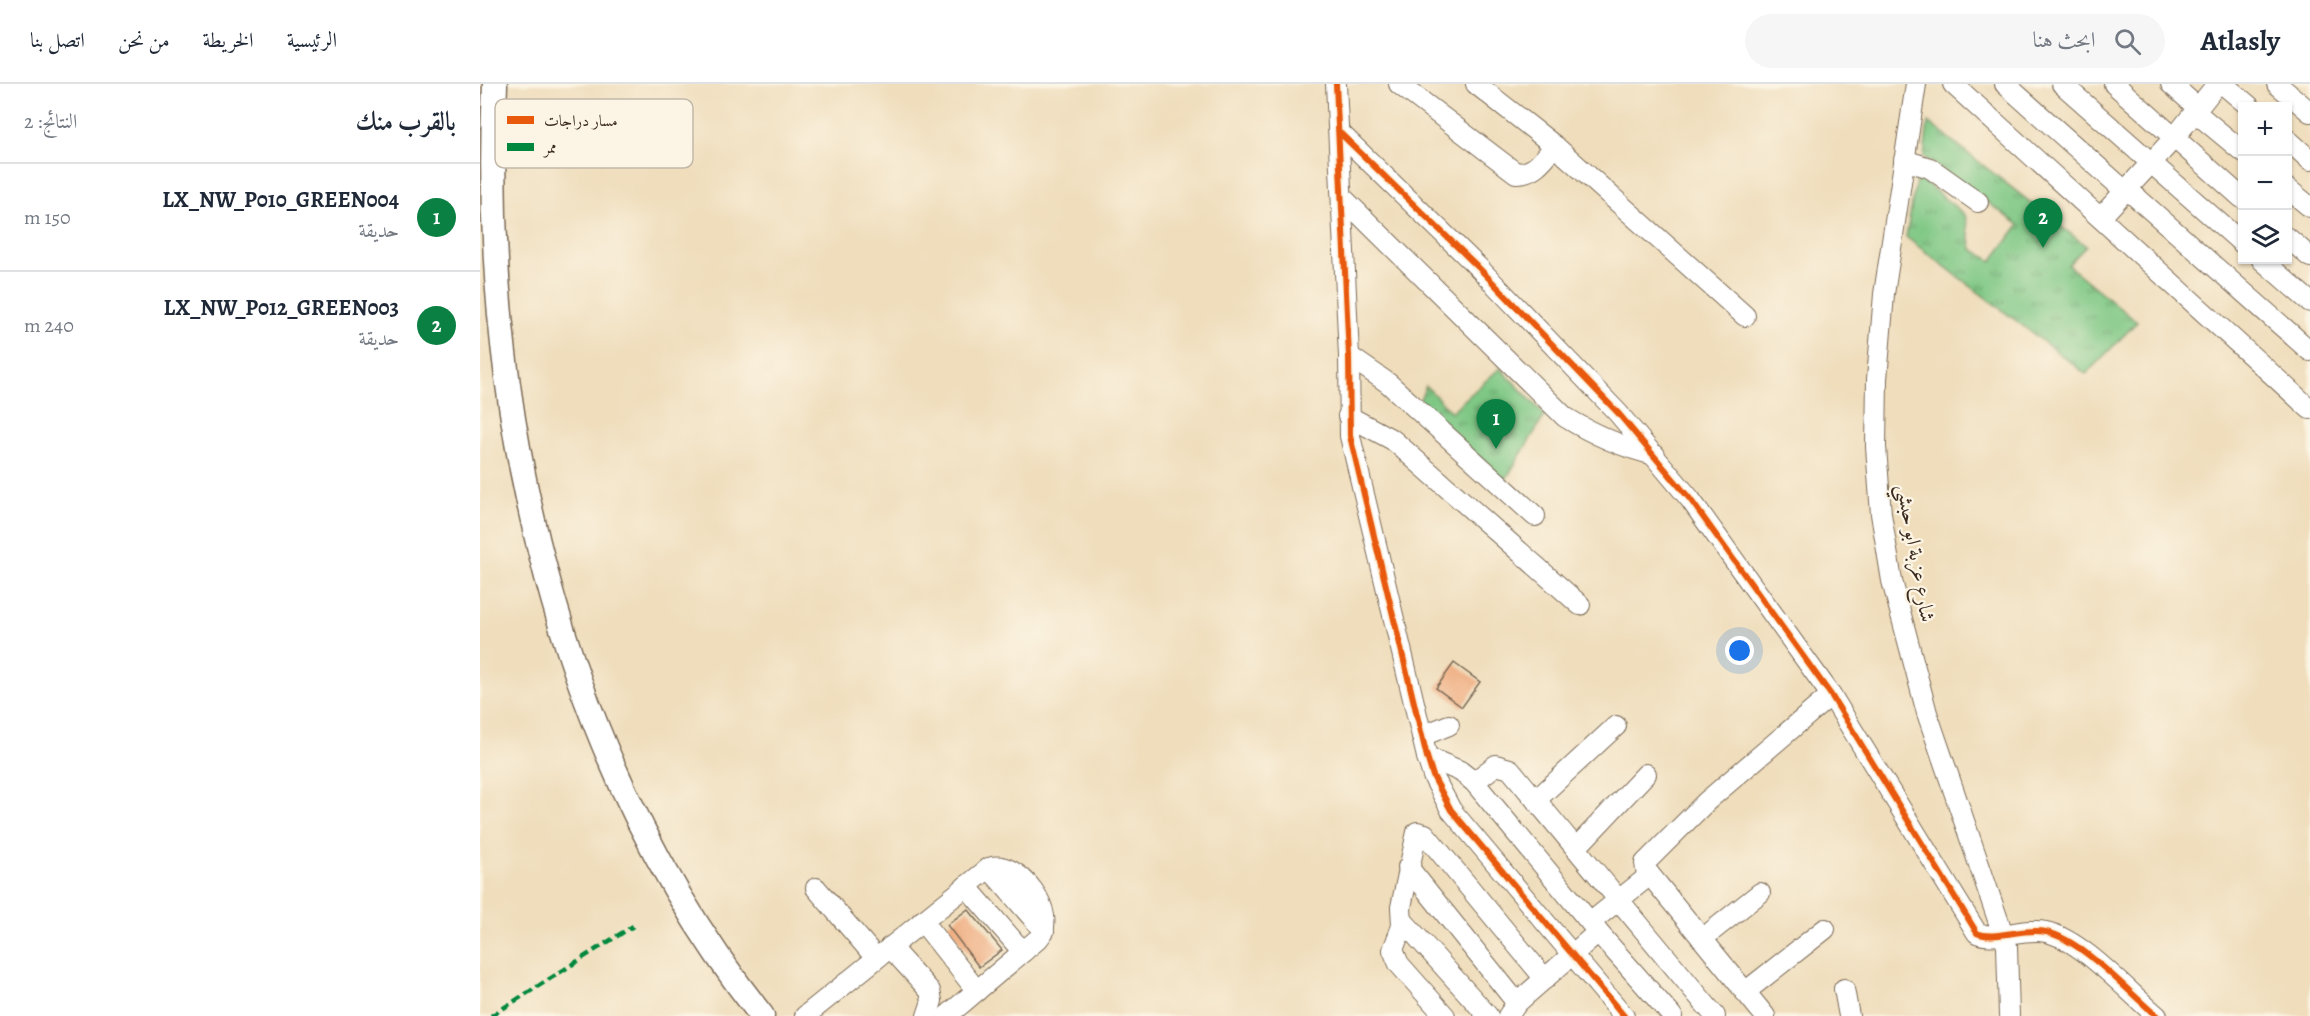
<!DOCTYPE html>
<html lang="ar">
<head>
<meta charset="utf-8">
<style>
	:root { --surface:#fff; --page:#f6f6f7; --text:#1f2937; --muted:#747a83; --line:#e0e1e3; --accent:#0b8043 }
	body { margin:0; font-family:Alegreya,Amiri,serif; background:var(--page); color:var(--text); direction:rtl }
	.controls { position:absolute; right:18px; top:18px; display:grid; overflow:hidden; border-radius:0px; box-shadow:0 2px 4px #0004 }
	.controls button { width:54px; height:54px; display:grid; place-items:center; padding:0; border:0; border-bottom:2px solid var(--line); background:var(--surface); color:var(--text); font:30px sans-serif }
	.you { position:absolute; left:1260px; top:567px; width:21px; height:21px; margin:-15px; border:4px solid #fff; border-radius:50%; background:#1a73e8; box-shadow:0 0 0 9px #1a73e833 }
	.badge { display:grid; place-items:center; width:39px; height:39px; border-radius:50%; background:var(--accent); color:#fff; font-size:20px; font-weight:700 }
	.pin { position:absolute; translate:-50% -50px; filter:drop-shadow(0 2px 3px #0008) }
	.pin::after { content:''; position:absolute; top:32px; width:21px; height:18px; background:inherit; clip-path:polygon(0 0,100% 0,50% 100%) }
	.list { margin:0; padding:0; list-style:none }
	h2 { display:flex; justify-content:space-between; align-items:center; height:78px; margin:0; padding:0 24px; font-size:26px }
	h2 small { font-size:20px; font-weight:400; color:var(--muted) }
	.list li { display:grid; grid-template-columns:39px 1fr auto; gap:18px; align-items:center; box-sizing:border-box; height:108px; padding:0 24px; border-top:2px solid var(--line) }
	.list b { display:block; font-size:22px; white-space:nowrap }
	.list p { margin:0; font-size:20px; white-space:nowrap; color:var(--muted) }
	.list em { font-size:20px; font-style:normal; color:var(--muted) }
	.icon { flex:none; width:33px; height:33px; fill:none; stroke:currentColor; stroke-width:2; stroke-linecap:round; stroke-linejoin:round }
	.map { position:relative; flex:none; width:1830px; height:932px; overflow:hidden; direction:ltr }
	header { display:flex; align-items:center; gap:36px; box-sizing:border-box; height:84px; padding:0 30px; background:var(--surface); border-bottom:2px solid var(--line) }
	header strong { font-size:28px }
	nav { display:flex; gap:33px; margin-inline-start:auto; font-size:21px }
	.search { width:420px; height:54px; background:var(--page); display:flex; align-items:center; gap:15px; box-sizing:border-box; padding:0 21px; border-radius:33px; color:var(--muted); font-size:22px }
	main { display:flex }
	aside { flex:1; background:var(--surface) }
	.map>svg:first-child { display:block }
	.park { fill:url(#park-tufts); stroke:#5c7851; stroke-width:1.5 }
	.building { fill:#efad81 }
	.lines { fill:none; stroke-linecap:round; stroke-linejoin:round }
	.minor-casing { stroke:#7a6955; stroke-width:22 }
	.major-casing { stroke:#7a6955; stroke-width:27 }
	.minor { stroke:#fff; stroke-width:20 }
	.major { stroke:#fff; stroke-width:24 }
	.quiet { stroke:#00873e; stroke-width:4.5; stroke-dasharray:9 4.5; stroke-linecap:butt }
	.cycleway-casing { stroke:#fcf5e5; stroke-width:10 }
	.cycleway { stroke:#e8590c; stroke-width:6 }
	.labels { text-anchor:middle; stroke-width:4.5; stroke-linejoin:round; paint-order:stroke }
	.street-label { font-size:21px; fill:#3b2a1e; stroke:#fcf5e5 }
	.key { fill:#fcf5e5; stroke:#c2b8a9; stroke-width:1.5 }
	.key-label { font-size:16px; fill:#3b2a1e }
</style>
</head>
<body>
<header>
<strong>Atlasly</strong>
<div class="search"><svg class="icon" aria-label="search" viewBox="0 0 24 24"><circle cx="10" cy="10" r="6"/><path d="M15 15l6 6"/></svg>ابحث هنا</div>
<nav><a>الرئيسية</a><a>الخريطة</a><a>من نحن</a><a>اتصل بنا</a></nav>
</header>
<main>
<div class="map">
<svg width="1830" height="932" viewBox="0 0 1830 932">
	<defs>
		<pattern id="park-tufts" width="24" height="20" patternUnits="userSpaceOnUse" patternTransform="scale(1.5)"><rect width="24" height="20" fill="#7ec784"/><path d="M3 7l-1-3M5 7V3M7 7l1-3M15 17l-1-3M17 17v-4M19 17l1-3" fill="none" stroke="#68a26b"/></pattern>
	</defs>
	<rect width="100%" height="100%" fill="#fcf5e5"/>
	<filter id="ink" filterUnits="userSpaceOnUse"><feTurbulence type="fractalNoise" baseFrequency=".0167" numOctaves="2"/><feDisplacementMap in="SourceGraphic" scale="12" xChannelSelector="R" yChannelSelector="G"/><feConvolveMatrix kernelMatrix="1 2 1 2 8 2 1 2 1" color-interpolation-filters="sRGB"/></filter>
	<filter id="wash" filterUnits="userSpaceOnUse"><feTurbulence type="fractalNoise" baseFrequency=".008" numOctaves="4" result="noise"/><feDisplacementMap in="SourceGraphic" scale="24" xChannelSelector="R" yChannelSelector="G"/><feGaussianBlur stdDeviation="1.35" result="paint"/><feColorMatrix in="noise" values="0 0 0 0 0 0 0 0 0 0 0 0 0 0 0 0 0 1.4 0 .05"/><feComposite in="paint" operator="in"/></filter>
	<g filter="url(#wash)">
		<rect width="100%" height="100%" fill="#efddbb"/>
		<g class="park">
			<polygon points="1448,38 1606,162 1588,181 1657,238 1606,290 1426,153 1437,92 1485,131 1492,165 1512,177 1539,141 1444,73"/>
			<polygon points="1020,284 1065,331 1024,398 938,319 946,302 971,328"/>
		</g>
		<g id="blocks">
			<g class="building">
				<polygon points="974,579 1000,598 982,623 956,604"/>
				<polygon points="488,825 522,866 499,883 467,841"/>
			</g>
		</g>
	</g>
	<g filter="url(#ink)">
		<use href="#blocks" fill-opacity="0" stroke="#7a6955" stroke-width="1.5"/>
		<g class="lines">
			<defs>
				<g id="minor">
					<polyline points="856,0 869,272 870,352 947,673 953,692 971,726 1144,932"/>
					<path d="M919,0L1036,89C1056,89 1063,75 1075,62"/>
					<polyline points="996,0 1075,62 1265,232"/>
					<polyline points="1436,0 1404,210 1397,295 1396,363 1401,430 1412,497 1447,629 1527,862 1529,932"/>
					<polyline points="1473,0 1830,325"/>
					<polyline points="1525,0 1645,107"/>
					<polyline points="1582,0 1762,159"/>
					<polyline points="1634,0 1762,114"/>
					<polyline points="1691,0 1718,24"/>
					<polyline points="1743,0 1769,22"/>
					<polyline points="1797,0 1830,28"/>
					<polyline points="1715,28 1762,67"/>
					<path d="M859,48L998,183L1138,329L1210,415L1351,611L1497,849C1514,857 1544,843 1566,848C1601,855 1648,908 1677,932"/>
					<polyline points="1808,56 1830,76"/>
					<polyline points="1424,76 1450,84 1498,118"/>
					<polyline points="1647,105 1830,267"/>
					<polyline points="1808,105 1830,123"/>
					<path d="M862,113L1085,333C1114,351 1141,363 1175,371"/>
					<polyline points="1621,133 1695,53 1737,0"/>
					<polyline points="1808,154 1830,173"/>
					<polyline points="1782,176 1830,218"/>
					<polyline points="869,272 908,299 1055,432"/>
					<polyline points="868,332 913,356 1100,521"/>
					<polyline points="942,652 969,641"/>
					<polyline points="947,673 980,687 994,698 1118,848 1192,932"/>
					<polyline points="994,698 1016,681 1030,685 1235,932"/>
					<polyline points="1056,716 1136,642"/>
					<polyline points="1096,764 1166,690"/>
					<polyline points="928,783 1037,919"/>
					<polyline points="509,784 564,847"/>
					<polyline points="486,802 543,868"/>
					<polyline points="336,804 396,874"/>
					<polyline points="442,837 497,907"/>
					<polyline points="923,837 1008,932"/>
					<polyline points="1111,838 1170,791"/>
					<polyline points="1222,855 1280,809"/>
					<polyline points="410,863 450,907 452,917 447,932"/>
					<polyline points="1364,905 1369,932"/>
					<polyline points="1265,908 1345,845"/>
					<path d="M325,932L509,784C537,773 581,830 558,855L467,932"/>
					<polyline points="965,932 919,880 913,866 922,842 921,823 937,748 945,750 1065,895"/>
					<polyline points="1028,932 1037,919 1118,848"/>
					<polyline points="1285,932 1166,786 1165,779 1227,717 1351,611"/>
				</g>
				<path id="major" d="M15,0C0,327 79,675 282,932"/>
			</defs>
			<use href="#minor" class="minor-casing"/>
			<use href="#major" class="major-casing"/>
			<use href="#minor" class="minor"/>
			<use href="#major" class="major"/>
			<polyline class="quiet" points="11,932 153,842"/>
			<defs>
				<g id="cycleway">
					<polyline points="856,0 869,272 870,352 947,673 953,692 971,726 1144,932"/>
					<path d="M859,48L998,183L1138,329L1210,415L1351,611L1497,849C1514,857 1544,843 1566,848C1601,855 1648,908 1677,932"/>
				</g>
			</defs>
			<use href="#cycleway" class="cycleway-casing"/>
			<use href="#cycleway" class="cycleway"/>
		</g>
	</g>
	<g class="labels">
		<g class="street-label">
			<text transform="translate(1436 469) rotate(80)" y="7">شارع عزبة ابو حبشي</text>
		</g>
	</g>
	<rect x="15" y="15" width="198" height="69" rx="9" class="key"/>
	<rect x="27" y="32" width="27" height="8" fill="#e8590c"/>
	<rect x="27" y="59" width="27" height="8" fill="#00873e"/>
	<g class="key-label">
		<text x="64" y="42">مسار دراجات</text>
		<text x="64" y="69">ممر</text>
	</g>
</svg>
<div class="controls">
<button>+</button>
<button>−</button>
<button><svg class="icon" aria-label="layers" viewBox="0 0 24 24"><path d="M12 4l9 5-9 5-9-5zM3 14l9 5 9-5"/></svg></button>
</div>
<div class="you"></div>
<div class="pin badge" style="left:1016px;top:365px">1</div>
<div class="pin badge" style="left:1563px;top:164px">2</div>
</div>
<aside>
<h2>بالقرب منك<small>النتائج: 2</small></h2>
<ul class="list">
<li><span class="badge">1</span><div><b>LX_NW_P010_GREEN004</b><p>حديقة</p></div><em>150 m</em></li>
<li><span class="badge">2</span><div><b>LX_NW_P012_GREEN003</b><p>حديقة</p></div><em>240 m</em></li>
</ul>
</aside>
</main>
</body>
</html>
